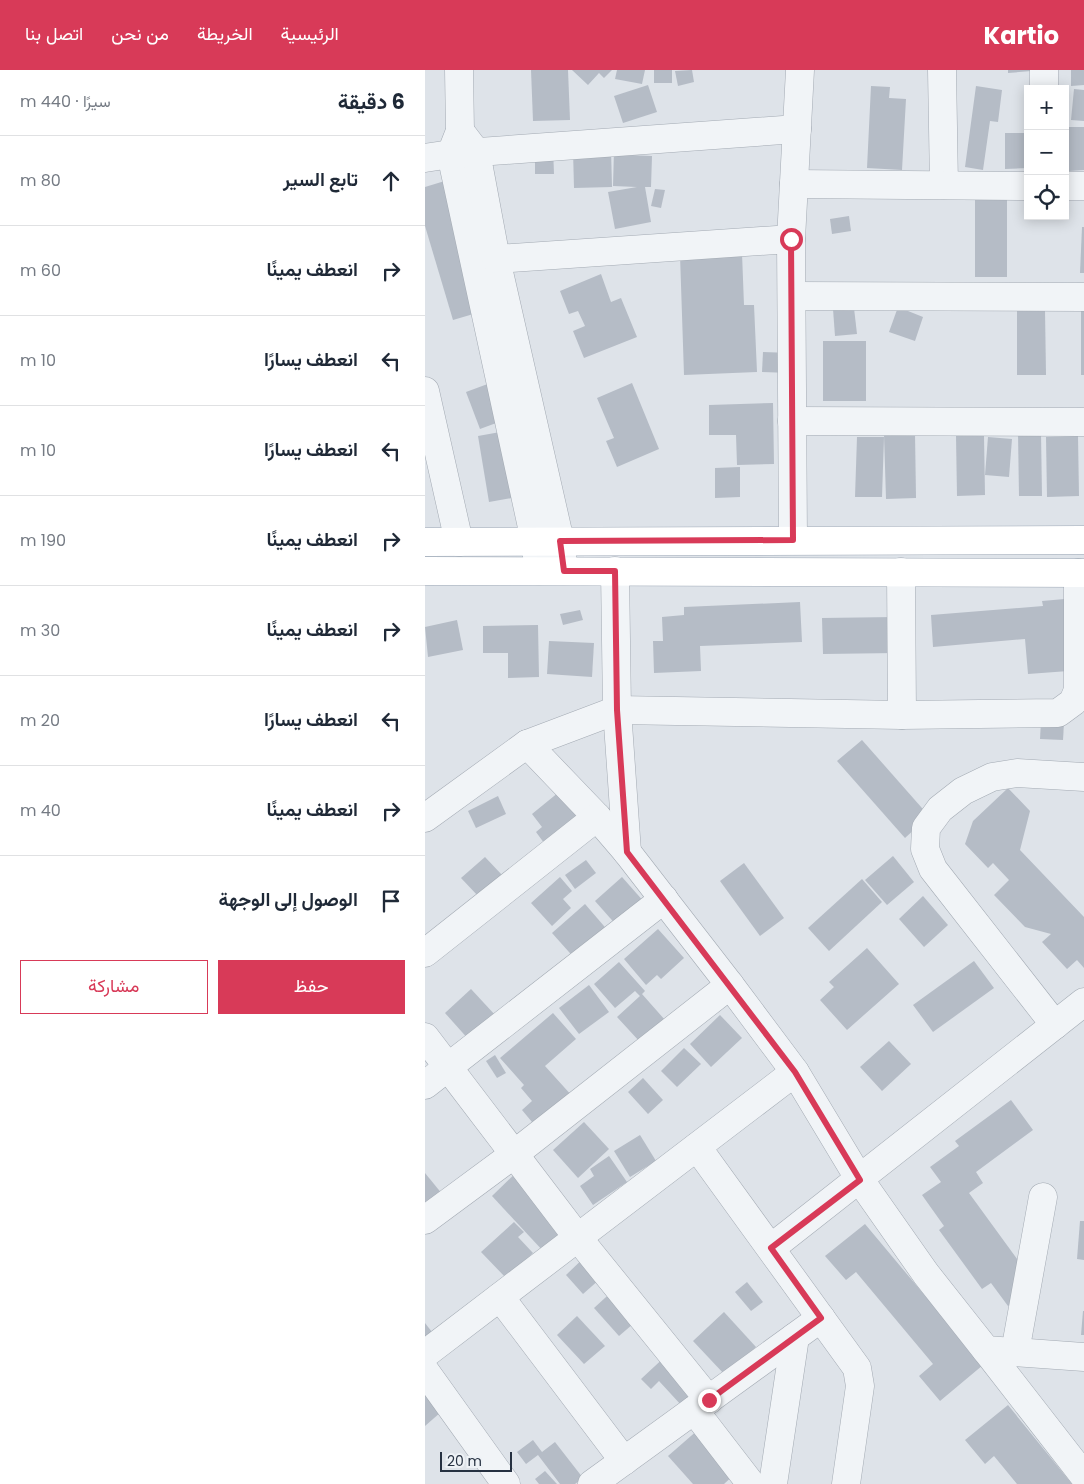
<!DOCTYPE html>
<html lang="ar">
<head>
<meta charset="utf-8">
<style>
	:root { --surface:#fff; --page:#f2f2f3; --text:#1f2937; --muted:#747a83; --line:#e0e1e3; --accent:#d83a58 }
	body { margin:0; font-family:Poppins,Vazirmatn,sans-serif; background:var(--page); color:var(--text); direction:rtl }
	.controls { position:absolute; right:15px; top:15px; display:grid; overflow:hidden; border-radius:0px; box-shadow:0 2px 12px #0003 }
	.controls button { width:45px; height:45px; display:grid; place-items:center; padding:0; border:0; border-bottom:1px solid var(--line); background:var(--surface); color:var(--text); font:25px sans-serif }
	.scale { position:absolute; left:15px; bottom:12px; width:72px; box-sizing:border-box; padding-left:5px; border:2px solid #263141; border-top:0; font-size:14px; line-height:18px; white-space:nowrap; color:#263141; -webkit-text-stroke:4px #eef2f6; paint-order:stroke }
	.stop { position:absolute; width:15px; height:15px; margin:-11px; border:4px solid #d83a58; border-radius:50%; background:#fff }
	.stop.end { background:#d83a58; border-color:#fff; box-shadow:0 1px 5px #0008 }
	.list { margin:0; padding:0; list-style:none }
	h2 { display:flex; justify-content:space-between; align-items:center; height:65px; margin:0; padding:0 20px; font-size:21px }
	h2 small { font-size:16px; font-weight:400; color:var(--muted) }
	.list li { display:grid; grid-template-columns:32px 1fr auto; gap:15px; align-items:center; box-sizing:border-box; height:90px; padding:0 20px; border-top:1px solid var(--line) }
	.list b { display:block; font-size:19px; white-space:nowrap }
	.list em { font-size:16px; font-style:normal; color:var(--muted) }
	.actions { display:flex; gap:10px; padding:15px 20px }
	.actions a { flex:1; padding:11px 0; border:1px solid var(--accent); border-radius:0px; text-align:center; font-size:18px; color:var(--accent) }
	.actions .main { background:var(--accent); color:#fff }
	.icon { flex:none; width:28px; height:28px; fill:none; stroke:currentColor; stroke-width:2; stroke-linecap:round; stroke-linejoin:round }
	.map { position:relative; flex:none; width:659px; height:1414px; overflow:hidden; direction:ltr }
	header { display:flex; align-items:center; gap:30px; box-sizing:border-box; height:70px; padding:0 25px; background:var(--accent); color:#fff }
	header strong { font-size:24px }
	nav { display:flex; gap:28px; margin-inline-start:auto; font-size:18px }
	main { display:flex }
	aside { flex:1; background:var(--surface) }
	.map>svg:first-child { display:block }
	.building { fill:#b5bcc6 }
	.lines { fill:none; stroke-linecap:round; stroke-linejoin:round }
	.minor-casing { stroke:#a3aab3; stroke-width:29 }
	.major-casing { stroke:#9da8b6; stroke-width:29 }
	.minor { stroke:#f1f4f7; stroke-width:28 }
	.major { stroke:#fff; stroke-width:28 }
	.route { stroke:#d83a58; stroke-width:6 }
</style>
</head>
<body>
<header>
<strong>Kartio</strong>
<nav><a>الرئيسية</a><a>الخريطة</a><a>من نحن</a><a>اتصل بنا</a></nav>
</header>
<main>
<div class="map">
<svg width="659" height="1414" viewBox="0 0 659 1414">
	<rect width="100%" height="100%" fill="#dee3e9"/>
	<g class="building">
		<polygon points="106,0 143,0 145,50 108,51"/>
		<polygon points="147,0 187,0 179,8 174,3 163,15"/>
		<polygon points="192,0 220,0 217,14 190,9"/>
		<rect x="229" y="0" width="18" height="13"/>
		<polygon points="267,0 269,12 253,16 250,1"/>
		<polygon points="583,0 619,0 583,3"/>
		<polygon points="646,0 659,0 659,15 646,16"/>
		<polygon points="223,15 232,42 198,53 189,26"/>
		<polygon points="446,16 465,17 464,28 481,29 477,100 442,98"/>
		<polygon points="551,16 577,20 573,52 565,51 558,100 540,97"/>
		<polygon points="649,19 659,20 659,51 646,50"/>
		<polygon points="644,57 659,57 659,100 644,101"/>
		<polygon points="580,63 603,63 603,98 580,99"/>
		<polygon points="110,77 128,77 129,104 110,104"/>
		<polygon points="186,79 187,117 149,118 148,80"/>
		<polygon points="189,80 203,80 203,85 227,86 226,117 220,117 226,152 190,159 183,122 212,117 188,116"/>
		<polygon points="23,110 62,240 28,250 0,156 0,117"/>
		<polygon points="230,119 240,120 236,138 226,136"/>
		<rect x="550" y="130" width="32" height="77"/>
		<polygon points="424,146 426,161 407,164 405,149"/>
		<polygon points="657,157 659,157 659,203 655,203"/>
		<polygon points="317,183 319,235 329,235 332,302 259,305 255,185"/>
		<polygon points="176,204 186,232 196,228 212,267 159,288 148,261 160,256 153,241 144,244 135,221"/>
		<polygon points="473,237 498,247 490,271 464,262"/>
		<polygon points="429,238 432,264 410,266 408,239"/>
		<polygon points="620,240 621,305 592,305 592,241"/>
		<rect x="656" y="240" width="3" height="65"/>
		<rect x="398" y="271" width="43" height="60"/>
		<polygon points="338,282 366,283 366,303 337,302"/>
		<polygon points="68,312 82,349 55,359 41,322"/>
		<polygon points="207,313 234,379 192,397 181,371 189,368 172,328"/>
		<polygon points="348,333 349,394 312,395 311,365 284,365 284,335"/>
		<polygon points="87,360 98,426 64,432 53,366"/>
		<polygon points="593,363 616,363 617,426 594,426"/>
		<polygon points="459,364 490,364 491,428 461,429"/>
		<polygon points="531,366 559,366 560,425 532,426"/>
		<polygon points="653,366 654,426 622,427 621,367"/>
		<polygon points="432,367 459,367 457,427 430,427"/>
		<polygon points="563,367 587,369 584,407 560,405"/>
		<polygon points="315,397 315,427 290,428 290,398"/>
		<polygon points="651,528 657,600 603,604 600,569 508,577 506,545 618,536 617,531"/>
		<polygon points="375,532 377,572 275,576 276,601 229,603 228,571 238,571 237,547 259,545 259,537"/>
		<polygon points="155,540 158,550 138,555 135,544"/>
		<polygon points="470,547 471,583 398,584 397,548"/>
		<polygon points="32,550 38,580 3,587 0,557"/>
		<polygon points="113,555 114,607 83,608 83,583 58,583 58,556"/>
		<polygon points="124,571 169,573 167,607 122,604"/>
		<polygon points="616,651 639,653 638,670 615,669"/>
		<polygon points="437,670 504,746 480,768 412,691"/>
		<polygon points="583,718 605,741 595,780 659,847 659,898 652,890 642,899 617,872 626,864 600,857 569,825 584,810 568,793 563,798 540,774 548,751"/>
		<polygon points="134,722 156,750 122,777 111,762 117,757 107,744"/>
		<polygon points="73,726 81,744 51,758 43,741"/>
		<polygon points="468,786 489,812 462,835 440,810"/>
		<polygon points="60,787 77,805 54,827 36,808"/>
		<polygon points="161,790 171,803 150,819 140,805"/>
		<polygon points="319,793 359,848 335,866 295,811"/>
		<polygon points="135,807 147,821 138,829 146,838 127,856 106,833"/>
		<polygon points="197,807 220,833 193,857 170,831"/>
		<polygon points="437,809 457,832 404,881 383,858"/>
		<polygon points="498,826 523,855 499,877 474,849"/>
		<polygon points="160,834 185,863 152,891 127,863"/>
		<polygon points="233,859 259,888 236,909 232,905 221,915 199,889"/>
		<polygon points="442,878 474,914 422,960 395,930 409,917 404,912"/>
		<polygon points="549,891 569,918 508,962 488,935"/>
		<polygon points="194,892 220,921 217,924 240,950 215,972 192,947 215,926 210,921 190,938 169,914"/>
		<polygon points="164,915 184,942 154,964 134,938"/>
		<polygon points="46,919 71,946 45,971 20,943"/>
		<polygon points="128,943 151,969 120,996 148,1027 112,1058 97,1040 107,1031 96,1018 99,1015 75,988"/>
		<polygon points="295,945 317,968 286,997 265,974"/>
		<polygon points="464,971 486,994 457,1021 435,997"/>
		<polygon points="259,978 276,994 252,1017 236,1001"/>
		<polygon points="70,985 81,1003 72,1008 61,991"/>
		<polygon points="218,1008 238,1030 223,1044 203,1022"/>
		<polygon points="586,1030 608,1060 551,1102 558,1113 544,1123 611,1215 583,1236 566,1213 557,1219 514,1160 519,1156 497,1125 516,1112 505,1097 534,1076 530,1071"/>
		<polygon points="159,1052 184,1079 153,1108 128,1080"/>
		<polygon points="215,1065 231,1091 205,1107 189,1081"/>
		<polygon points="184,1086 202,1112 168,1135 155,1116 169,1106 165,1099"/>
		<polygon points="99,1095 152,1152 119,1182 67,1126"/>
		<polygon points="0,1103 18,1125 0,1139"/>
		<polygon points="655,1151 659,1151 659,1190 652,1189"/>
		<polygon points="89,1152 99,1162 93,1167 108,1183 81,1208 56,1182"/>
		<polygon points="440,1154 558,1295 515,1331 494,1306 508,1294 431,1202 421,1210 400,1186"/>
		<polygon points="166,1181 184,1201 158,1224 141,1205"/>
		<polygon points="322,1212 338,1232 326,1241 310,1222"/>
		<polygon points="192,1217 208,1254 194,1266 169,1238"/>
		<polygon points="658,1241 659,1241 659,1265 656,1265"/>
		<polygon points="299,1242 331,1277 300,1305 268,1271"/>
		<polygon points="152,1246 180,1276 159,1294 132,1265"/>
		<polygon points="0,1253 7,1262 0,1267"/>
		<polygon points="244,1283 276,1318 257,1336 234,1311 226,1319 216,1309"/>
		<polygon points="0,1307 24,1335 0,1356"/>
		<polygon points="583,1335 647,1414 592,1414 569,1386 560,1394 540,1370"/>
		<polygon points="274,1359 312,1402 299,1414 268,1414 243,1386"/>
		<polygon points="108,1370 117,1382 130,1372 158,1408 150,1414 135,1414 113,1385 101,1394 92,1382"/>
		<polygon points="120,1401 132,1414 114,1414 110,1409"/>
	</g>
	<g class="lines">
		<defs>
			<g id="minor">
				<polyline points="34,0 35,61 26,84 110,471 114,501"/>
				<polyline points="517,0 519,115"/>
				<polyline points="619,0 619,19"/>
				<polyline points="35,61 51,82 71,189 135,471 139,501"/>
				<polyline points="0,88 26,84 372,59"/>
				<polyline points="369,114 603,116"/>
				<polyline points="640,116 659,116"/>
				<polyline points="71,189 366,169"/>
				<polyline points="367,226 659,227"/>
				<polyline points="0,321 34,472"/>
				<polyline points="367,351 659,352"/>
				<polyline points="368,470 366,169 375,0"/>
				<polyline points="190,501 192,640 202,782"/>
				<polyline points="476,502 477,645"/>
				<polyline points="102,674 172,747 202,782 305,915 370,1002 435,1110 501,1204 561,1280 659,1287"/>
				<polyline points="0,748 102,674 192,640 477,645 633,643 648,632 653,620 653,503"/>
				<polyline points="0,883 172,747"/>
				<polyline points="630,955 508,799 500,779 501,758 515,739 538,721 567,707 592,703 659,707"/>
				<polyline points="0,967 153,1168 284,1330"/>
				<polyline points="0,1015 239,829"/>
				<polyline points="272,1077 432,1298 435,1316 421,1414"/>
				<polyline points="0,1150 88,1085 305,915"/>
				<polyline points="346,1178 659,932"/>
				<polyline points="75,1227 199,1391"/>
				<polyline points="561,1280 659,1406"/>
				<polyline points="590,1282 618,1127"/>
				<polyline points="0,1284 370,1002"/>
				<polyline points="0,1301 81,1414"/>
				<polyline points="269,1340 326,1414"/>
				<polyline points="167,1414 396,1248"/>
				<polyline points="348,1414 370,1267"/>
			</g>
			<g id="major">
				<polyline points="0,472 659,470"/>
				<polyline points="0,501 659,503"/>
			</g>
		</defs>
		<use href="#minor" class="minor-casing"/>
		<use href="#major" class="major-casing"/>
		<use href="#minor" class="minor"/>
		<use href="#major" class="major"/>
	</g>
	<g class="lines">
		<polyline class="route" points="284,1330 396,1248 346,1178 435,1110 370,1002 202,782 192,640 190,501 139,501 135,471 368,470 366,169"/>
	</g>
</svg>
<div class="controls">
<button>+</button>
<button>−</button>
<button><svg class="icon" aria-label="locate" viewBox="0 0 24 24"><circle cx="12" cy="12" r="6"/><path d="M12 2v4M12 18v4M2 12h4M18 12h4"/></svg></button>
</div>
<div class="scale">20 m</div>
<div class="stop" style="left:366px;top:169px"></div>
<div class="stop end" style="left:284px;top:1330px"></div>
</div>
<aside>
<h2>6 دقيقة<small>سيرًا · 440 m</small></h2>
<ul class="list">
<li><svg class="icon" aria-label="ahead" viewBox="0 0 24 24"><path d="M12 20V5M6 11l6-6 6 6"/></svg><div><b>تابع السير</b></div><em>80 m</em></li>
<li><svg class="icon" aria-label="right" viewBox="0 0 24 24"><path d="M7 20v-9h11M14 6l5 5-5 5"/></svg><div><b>انعطف يمينًا</b></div><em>60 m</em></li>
<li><svg class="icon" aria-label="left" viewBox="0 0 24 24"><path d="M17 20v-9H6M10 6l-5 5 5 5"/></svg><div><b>انعطف يسارًا</b></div><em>10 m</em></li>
<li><svg class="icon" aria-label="left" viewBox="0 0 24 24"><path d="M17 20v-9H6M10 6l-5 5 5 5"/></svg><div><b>انعطف يسارًا</b></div><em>10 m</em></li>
<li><svg class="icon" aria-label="right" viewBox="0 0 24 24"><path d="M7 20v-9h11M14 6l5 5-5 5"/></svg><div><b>انعطف يمينًا</b></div><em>190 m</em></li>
<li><svg class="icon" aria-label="right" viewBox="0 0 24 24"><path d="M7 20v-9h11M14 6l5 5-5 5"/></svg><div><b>انعطف يمينًا</b></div><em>30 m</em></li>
<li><svg class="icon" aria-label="left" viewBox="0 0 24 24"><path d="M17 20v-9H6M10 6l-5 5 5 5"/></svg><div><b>انعطف يسارًا</b></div><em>20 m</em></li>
<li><svg class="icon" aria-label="right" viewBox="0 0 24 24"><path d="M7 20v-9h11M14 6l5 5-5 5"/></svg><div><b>انعطف يمينًا</b></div><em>40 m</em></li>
<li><svg class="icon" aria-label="arrive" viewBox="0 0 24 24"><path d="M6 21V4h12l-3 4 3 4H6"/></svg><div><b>الوصول إلى الوجهة</b></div></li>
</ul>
<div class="actions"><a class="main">حفظ</a><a>مشاركة</a></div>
</aside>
</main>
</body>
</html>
